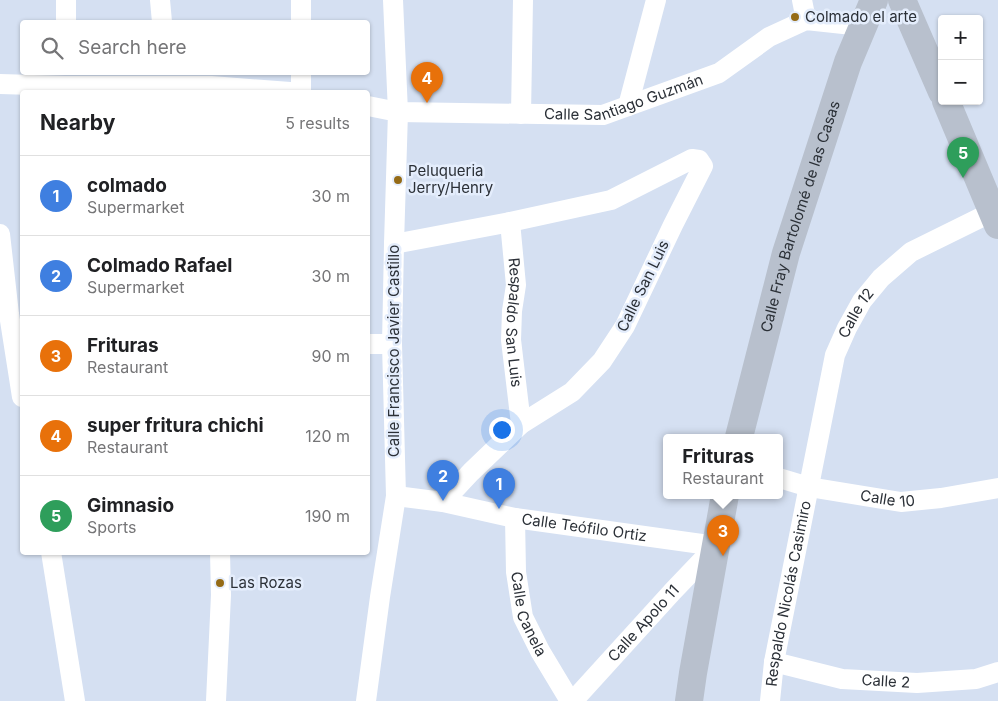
<!DOCTYPE html>
<html lang="en">
<head>
<meta charset="utf-8">
<style>
	:root { --surface:#fff; --page:#f2f2f2; --text:#202124; --muted:#757577; --line:#e0e0e0; --accent:#0b8043 }
	body { margin:0; font-family:Inter,sans-serif; background:var(--page); color:var(--text) }
	.controls { position:absolute; right:15px; top:15px; display:grid; overflow:hidden; border-radius:5px; box-shadow:0 1px 4px #0004 }
	.controls button { width:45px; height:45px; display:grid; place-items:center; padding:0; border:0; border-bottom:1px solid var(--line); background:var(--surface); color:var(--text); font:25px sans-serif }
	.you { position:absolute; left:501px; top:429px; width:18px; height:18px; margin:-12px; border:4px solid #fff; border-radius:50%; background:#1a73e8; box-shadow:0 0 0 8px #1a73e833 }
	.badge { display:grid; place-items:center; width:32px; height:32px; border-radius:50%; background:var(--accent); color:#fff; font-size:16px; font-weight:700 }
	.pin { position:absolute; translate:-50% -41px; filter:drop-shadow(0 1px 2px #0008) }
	.pin::after { content:''; position:absolute; top:26px; width:18px; height:15px; background:inherit; clip-path:polygon(0 0,100% 0,50% 100%) }
	.popup { position:absolute; left:663px; top:434px; width:120px; height:65px; box-sizing:border-box; display:grid; place-content:center; border-radius:5px; background:var(--surface); filter:drop-shadow(0 1px 4px #0005); font-size:16px; white-space:nowrap; color:var(--muted) }
	.popup b { font-size:19px; color:var(--text) }
	.popup::after { content:''; position:absolute; left:50%; top:100%; margin-left:-10px; border:10px solid transparent; border-top-color:var(--surface) }
	.list { margin:0; padding:0; list-style:none }
	h2 { display:flex; justify-content:space-between; align-items:center; height:65px; margin:0; padding:0 20px; font-size:21px }
	h2 small { font-size:16px; font-weight:400; color:var(--muted) }
	.list li { display:grid; grid-template-columns:32px 1fr auto; gap:15px; align-items:center; box-sizing:border-box; height:80px; padding:0 20px; border-top:1px solid var(--line) }
	.list b { display:block; font-size:19px; white-space:nowrap }
	.list p { margin:0; font-size:16px; white-space:nowrap; color:var(--muted) }
	.list em { font-size:16px; font-style:normal; color:var(--muted) }
	.icon { flex:none; width:28px; height:28px; fill:none; stroke:currentColor; stroke-width:2; stroke-linecap:round; stroke-linejoin:round }
	.map { position:relative; flex:none; width:998px; height:701px; overflow:hidden }
	.search { position:absolute; background:var(--surface); box-shadow:0 1px 4px #0004; left:20px; top:20px; width:350px; height:55px; display:flex; align-items:center; gap:12px; box-sizing:border-box; padding:0 18px; border-radius:5px; color:var(--muted); font-size:19px }
	.panel { position:absolute; background:var(--surface); box-shadow:0 1px 4px #0004; left:20px; top:90px; width:350px; height:465px; border-radius:5px }
	.map>svg:first-child { display:block }
	.lines { fill:none; stroke-linecap:round; stroke-linejoin:round }
	.street { stroke:#fff; stroke-width:20 }
	.secondary { stroke:#b8c0cd; stroke-width:28 }
	.poi-dot { fill:#956b16; stroke:#e4edfc; stroke-width:2 }
	.labels { text-anchor:middle; stroke-width:5; stroke-linejoin:round; paint-order:stroke }
	.poi-label { font-size:15px; fill:#2b3037; stroke:#e4edfc; text-anchor:start }
	.street-label { font-size:15px; fill:#2b3037; stroke:#e4edfc }
</style>
</head>
<body>
<div class="map">
<svg width="998" height="701" viewBox="0 0 998 701">
	<rect width="100%" height="100%" fill="#d5e0f2"/>
	<g class="lines">
		<g class="street">
			<polyline points="66,0 66,22"/>
			<polyline points="160,0 162,22"/>
			<polyline points="301,0 301,22"/>
			<polyline points="802,0 806,20"/>
			<polyline points="301,72 301,92"/>
			<polyline points="0,84 66,86 211,86 290,92"/>
			<path id="s1" d="M368,106L398,112L603,115L719,73L769,37L806,20L862,26"/>
			<polyline points="628,106 656,0"/>
			<polyline points="521,114 523,0"/>
			<path id="s2" d="M510,222L516,285L512,311L511,340L521,424"/>
			<polyline points="0,234 9,314 22,397"/>
			<polyline points="394,244 510,222 611,200 692,159 699,160 703,166 673,225 625,326 602,361 572,392 521,424 471,472 443,502"/>
			<polyline points="368,344 392,344"/>
			<path id="s3" d="M779,478L809,487L901,502L941,498L998,488"/>
			<path id="s4" d="M396,496L443,502L515,518L716,546"/>
			<path id="s5" d="M515,518L516,572L523,617L540,651L570,701"/>
			<polyline points="51,552 75,701"/>
			<path id="s6" d="M774,662L842,679L917,683L976,679L998,672"/>
			<polyline points="216,701 221,595 220,552"/>
			<polyline points="366,701 380,597 396,496 392,344 394,244 398,112 393,0"/>
			<path id="s7" d="M573,701L673,591L716,546"/>
			<path id="s8" d="M770,701L774,662L835,355L847,328L862,301L881,278L911,252L998,209"/>
		</g>
		<g class="secondary">
			<polyline points="902,0 942,92"/>
			<polyline points="946,101 998,225"/>
			<path id="s9" d="M739,437L786,253L848,62L874,0"/>
			<polyline points="689,701 693,673 725,495"/>
		</g>
	</g>
	<g class="poi-dot">
		<circle cx="795" cy="17" r="5"/>
		<circle cx="398" cy="180" r="5"/>
		<circle cx="220" cy="583" r="5"/>
	</g>
	<g class="labels">
		<g class="poi-label">
			<text x="805" y="22">Colmado el arte</text>
			<text x="408" y="176">Peluqueria<tspan x="408" dy="17">Jerry/Henry</tspan></text>
			<text x="230" y="588">Las Rozas</text>
		</g>
		<g class="street-label">
			<text dy="5" stroke="none"><textPath href="#s1" startOffset="259">Calle Santiago Guzmán</textPath></text>
			<text dy="5" stroke="none"><textPath href="#s9" startOffset="229">Calle Fray Bartolomé de las Casas</textPath></text>
			<text transform="translate(643 286) rotate(-64)" y="5">Calle San Luis</text>
			<text dy="5" stroke="none"><textPath href="#s8" startOffset="399">Calle 12</textPath></text>
			<text dy="5" stroke="none"><textPath href="#s2" startOffset="101">Respaldo San Luis</textPath></text>
			<text transform="translate(394 351) rotate(-90)" y="5">Calle Francisco Javier Castillo</text>
			<text dy="5" stroke="none"><textPath href="#s3" startOffset="111">Calle 10</textPath></text>
			<text dy="5" stroke="none"><textPath href="#s4" startOffset="191">Calle Teófilo Ortiz</textPath></text>
			<text dy="5" stroke="none"><textPath href="#s8" startOffset="109">Respaldo Nicolás Casimiro</textPath></text>
			<text dy="5" stroke="none"><textPath href="#s5" startOffset="98">Calle Canela</textPath></text>
			<text dy="5" stroke="none"><textPath href="#s7" startOffset="105">Calle Apolo 11</textPath></text>
			<text dy="5" stroke="none"><textPath href="#s6" startOffset="114">Calle 2</textPath></text>
		</g>
	</g>
</svg>
<div class="controls">
<button>+</button>
<button>−</button>
</div>
<div class="you"></div>
<div class="pin badge" style="left:499px;top:509px;background:#3f7fe0">1</div>
<div class="pin badge" style="left:443px;top:501px;background:#3f7fe0">2</div>
<div class="pin badge" style="left:723px;top:556px;background:#e8710a">3</div>
<div class="popup"><b>Frituras</b>Restaurant</div>
<div class="pin badge" style="left:427px;top:103px;background:#e8710a">4</div>
<div class="pin badge" style="left:963px;top:178px;background:#2e9e5b">5</div>
<div class="search"><svg class="icon" aria-label="search" viewBox="0 0 24 24"><circle cx="10" cy="10" r="6"/><path d="M15 15l6 6"/></svg>Search here</div>
<section class="panel">
<h2>Nearby<small>5 results</small></h2>
<ul class="list">
<li><span class="badge" style="background:#3f7fe0">1</span><div><b>colmado</b><p>Supermarket</p></div><em>30 m</em></li>
<li><span class="badge" style="background:#3f7fe0">2</span><div><b>Colmado Rafael</b><p>Supermarket</p></div><em>30 m</em></li>
<li><span class="badge" style="background:#e8710a">3</span><div><b>Frituras</b><p>Restaurant</p></div><em>90 m</em></li>
<li><span class="badge" style="background:#e8710a">4</span><div><b>super fritura chichi</b><p>Restaurant</p></div><em>120 m</em></li>
<li><span class="badge" style="background:#2e9e5b">5</span><div><b>Gimnasio</b><p>Sports</p></div><em>190 m</em></li>
</ul>
</section>
</div>
</body>
</html>
